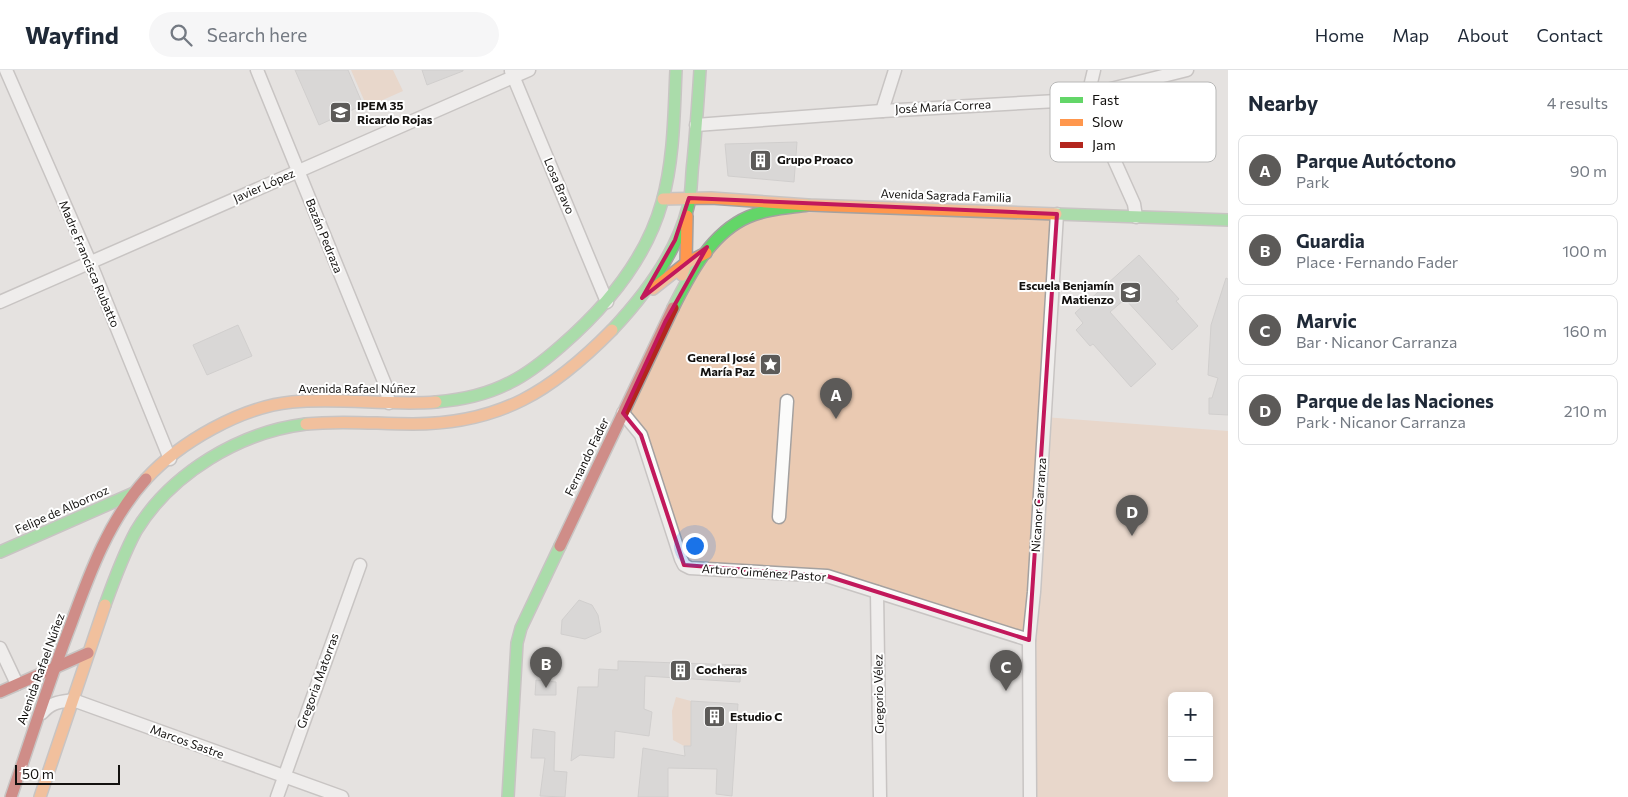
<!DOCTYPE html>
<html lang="en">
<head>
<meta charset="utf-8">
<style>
	:root { --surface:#fff; --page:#f6f6f7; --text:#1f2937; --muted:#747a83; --line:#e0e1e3; --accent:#5c5a58 }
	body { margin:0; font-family:Commissioner,sans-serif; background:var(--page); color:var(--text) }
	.controls { position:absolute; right:15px; bottom:15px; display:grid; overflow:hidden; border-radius:8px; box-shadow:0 2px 8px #0003 }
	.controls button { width:45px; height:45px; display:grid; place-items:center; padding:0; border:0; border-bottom:1px solid var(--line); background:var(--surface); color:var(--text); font:25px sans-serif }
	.scale { position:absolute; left:15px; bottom:12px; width:105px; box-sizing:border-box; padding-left:5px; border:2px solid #13110f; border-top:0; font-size:14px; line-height:18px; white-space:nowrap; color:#13110f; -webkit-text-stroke:4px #fff; paint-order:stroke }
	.you { position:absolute; left:694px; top:475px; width:18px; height:18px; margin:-12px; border:4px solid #fff; border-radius:50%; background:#1a73e8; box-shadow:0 0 0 8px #1a73e833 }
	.badge { display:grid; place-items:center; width:32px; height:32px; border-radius:50%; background:var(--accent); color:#fff; font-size:16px; font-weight:700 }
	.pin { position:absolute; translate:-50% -41px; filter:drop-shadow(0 1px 2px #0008) }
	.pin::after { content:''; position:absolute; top:26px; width:18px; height:15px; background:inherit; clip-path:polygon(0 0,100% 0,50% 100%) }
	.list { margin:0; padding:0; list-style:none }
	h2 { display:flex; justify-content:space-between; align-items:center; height:65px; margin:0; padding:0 20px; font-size:21px }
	h2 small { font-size:16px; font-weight:400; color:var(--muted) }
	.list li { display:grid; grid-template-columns:32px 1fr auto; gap:15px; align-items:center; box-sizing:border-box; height:70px; margin:0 10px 10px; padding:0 10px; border:1px solid var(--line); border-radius:8px }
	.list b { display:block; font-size:19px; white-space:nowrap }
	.list p { margin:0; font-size:16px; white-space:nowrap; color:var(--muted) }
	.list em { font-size:16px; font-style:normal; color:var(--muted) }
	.icon { flex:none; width:28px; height:28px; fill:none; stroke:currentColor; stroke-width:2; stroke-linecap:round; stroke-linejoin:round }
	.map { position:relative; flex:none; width:1228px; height:727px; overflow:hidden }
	header { display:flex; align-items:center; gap:30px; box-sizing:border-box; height:70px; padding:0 25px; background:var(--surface); border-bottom:1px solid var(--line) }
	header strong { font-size:24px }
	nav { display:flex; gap:28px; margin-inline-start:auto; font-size:18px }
	.search { width:350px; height:45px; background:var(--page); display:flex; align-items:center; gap:12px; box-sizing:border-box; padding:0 18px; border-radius:28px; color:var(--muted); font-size:19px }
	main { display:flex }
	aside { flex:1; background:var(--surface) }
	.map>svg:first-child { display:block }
	.green { fill:#eacab2; fill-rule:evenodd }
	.building { fill:#cacac9; stroke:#b7b7b7 }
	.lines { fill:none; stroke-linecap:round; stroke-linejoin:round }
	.street-casing { stroke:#a4a1a0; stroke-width:15 }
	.fast-casing { stroke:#a4a1a0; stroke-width:14 }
	.slow-casing { stroke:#a4a1a0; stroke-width:14 }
	.jam-casing { stroke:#a4a1a0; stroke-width:14 }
	.street { stroke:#fbfbfa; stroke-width:12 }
	.fast { stroke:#63d668; stroke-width:11 }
	.slow { stroke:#ff974d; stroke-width:11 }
	.jam { stroke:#b3261e; stroke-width:11 }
	.marked { fill:none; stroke:#c2185b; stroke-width:4; stroke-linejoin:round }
	.labels { text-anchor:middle; stroke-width:4; stroke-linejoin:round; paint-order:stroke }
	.poi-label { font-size:12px; font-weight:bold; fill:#13110f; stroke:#fff; text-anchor:start }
	.street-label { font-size:12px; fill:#13110f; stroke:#fff }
	.key { fill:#fff; stroke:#b8b8b7; stroke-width:1 }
	.key-label { font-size:14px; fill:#13110f }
</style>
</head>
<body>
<header>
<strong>Wayfind</strong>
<div class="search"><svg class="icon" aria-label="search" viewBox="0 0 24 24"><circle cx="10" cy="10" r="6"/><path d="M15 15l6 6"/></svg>Search here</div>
<nav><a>Home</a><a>Map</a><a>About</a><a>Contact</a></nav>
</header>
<main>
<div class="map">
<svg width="1228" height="727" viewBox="0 0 1228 727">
	<rect width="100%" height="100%" fill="#e5e2e0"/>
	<g class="green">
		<polygon points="351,0 393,0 403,21 367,37"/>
		<path d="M760,142L1057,144L1044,347L1228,361V727H1030L1029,570L827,506L681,489L641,365L623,343L665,252L730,157ZM1172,626H1209V708H1172Z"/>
		<polygon points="676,627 691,631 691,666 714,675 684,676 673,670 672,641"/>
	</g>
	<g class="building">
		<polygon points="295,0 348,0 363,35 319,55"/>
		<polygon points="422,0 463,0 463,1 427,15"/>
		<polygon points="797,72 794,112 728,106 725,74"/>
		<polygon points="1139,185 1179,229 1176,231 1198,256 1172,280 1125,229 1110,242 1156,294 1131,317 1093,274 1090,276 1076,260 1083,253 1075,243"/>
		<polygon points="1226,208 1228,209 1228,345 1209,344 1209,328 1212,328 1218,308 1208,305 1211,255"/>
		<polygon points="238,255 252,286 207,305 193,275"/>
		<polygon points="579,530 592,535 598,545 601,562 585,569 561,564 562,550"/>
		<polygon points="618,591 741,595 740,612 645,606 644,639 652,642 649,666 615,661 614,688 580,685 571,691 578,617 598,617 599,599 618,600"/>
		<polygon points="536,610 556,612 556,625 535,625"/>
		<polygon points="691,631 738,634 732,726 716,724 717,699 668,698 668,727 638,727 643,678 685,686 684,676 691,676"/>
		<polygon points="533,659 555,662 554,701 567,702 565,727 540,726 545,688 531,688"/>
	</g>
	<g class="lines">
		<defs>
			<g id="street">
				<polyline points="6,0 90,192 170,389"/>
				<polyline points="257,0 385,314 389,333"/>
				<polyline points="1094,0 1088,25 1090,36 1134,134 1136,147"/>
				<polyline points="511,1 607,232"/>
				<polyline points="882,41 895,0"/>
				<polyline points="696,55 882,41 1057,31 1071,29 1187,0"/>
				<polyline points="0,232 529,0"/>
				<polyline points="623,343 641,365 681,489 684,495 690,498 827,506 1029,570"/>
				<polyline points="779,447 787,331"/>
				<polyline points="877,522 880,727"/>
				<polyline points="0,578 17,614"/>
				<path d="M42,643C51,632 60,632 73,630L342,727"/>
				<polyline points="277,727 360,495"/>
				<polyline points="1030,727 1029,570 1034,522 1057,144"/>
			</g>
			<g id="fast">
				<polyline points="1056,144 1228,150"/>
				<path d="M673,238C690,204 711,163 748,147C766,139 788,138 808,135"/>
				<path d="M612,260C643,227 677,182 688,137C692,123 691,107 693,92C696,61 698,31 700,0"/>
				<path d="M436,332C461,330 486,325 509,313C528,304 545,290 561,276C606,237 646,190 662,132C674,90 674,43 676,0"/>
				<polyline points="0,482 134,423"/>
				<path d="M105,535C114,510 123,485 136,461C171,403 240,362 306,354"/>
				<polyline points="508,727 517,573 521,558 560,476"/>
			</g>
			<g id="slow">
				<polyline points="663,129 711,128 808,135 1056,144"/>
				<polyline points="682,205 686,193 687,146"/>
				<polyline points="653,219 686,193 706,183"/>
				<path d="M306,354C342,350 377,354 413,354C500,354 552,321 612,260"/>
				<path d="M146,409C180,372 241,337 292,332C340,327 388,336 436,332"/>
				<polyline points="40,727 105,535"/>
			</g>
			<g id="jam">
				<polyline points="560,476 673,238"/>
				<polyline points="0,622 88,583"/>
				<path d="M11,727C31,669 49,611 71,554C90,502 109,450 146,409"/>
			</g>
		</defs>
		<use href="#street" class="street-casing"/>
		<use href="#fast" class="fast-casing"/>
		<use href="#slow" class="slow-casing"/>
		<use href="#jam" class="jam-casing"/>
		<use href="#street" class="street"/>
		<use href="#fast" class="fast"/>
		<use href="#slow" class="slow"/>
		<use href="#jam" class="jam"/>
	</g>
	<path d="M0 0H1228V727H0ZM689,128L1057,144L1029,570L827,506L684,495L641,365L623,343L665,252L707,177L642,228L675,170Z" fill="#e5e2e0" fill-opacity=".55" fill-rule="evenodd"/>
	<path class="marked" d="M689,128L1057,144L1029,570L827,506L684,495L641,365L623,343L665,252L707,177L642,228L675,170Z"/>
	<defs>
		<symbol id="school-square" viewBox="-11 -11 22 22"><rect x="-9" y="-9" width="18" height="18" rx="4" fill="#5c5a58" stroke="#fff"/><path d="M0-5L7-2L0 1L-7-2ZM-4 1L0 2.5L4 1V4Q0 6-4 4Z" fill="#fff"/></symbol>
		<symbol id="building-square" viewBox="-11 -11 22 22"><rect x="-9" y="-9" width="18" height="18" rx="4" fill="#5c5a58" stroke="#fff"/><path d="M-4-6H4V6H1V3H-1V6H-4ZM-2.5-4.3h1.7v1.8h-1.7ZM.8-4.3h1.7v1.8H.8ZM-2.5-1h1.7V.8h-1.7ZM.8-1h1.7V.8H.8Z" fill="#fff"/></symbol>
		<symbol id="sight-square" viewBox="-11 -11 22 22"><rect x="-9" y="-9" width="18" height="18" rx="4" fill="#5c5a58" stroke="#fff"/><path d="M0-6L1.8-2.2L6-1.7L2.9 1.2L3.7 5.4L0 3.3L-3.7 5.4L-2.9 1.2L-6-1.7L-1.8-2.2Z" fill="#fff"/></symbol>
	</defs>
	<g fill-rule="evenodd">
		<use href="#school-square" x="328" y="30" width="25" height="25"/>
		<use href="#building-square" x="748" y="78" width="25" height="25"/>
		<use href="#school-square" x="1118" y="210" width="25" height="25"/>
		<use href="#sight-square" x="758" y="282" width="25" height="25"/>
		<use href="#building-square" x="668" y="588" width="25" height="25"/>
		<use href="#building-square" x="702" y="634" width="25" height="25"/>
	</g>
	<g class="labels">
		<g class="poi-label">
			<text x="357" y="40">IPEM 35<tspan x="357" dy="14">Ricardo Rojas</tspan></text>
			<text x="777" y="94">Grupo Proaco</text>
			<text x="1114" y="220" text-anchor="end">Escuela Benjamín<tspan x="1114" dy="14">Matienzo</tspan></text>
			<text x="755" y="292" text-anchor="end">General José<tspan x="755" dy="14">María Paz</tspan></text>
			<text x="696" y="604">Cocheras</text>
			<text x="730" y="651">Estudio C</text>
		</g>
		<g class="street-label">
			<text transform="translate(943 37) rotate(-3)" y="4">José María Correa</text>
			<text transform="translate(264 116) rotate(-24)" y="4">Javier López</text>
			<text transform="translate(559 116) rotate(67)" y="4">Losa Bravo</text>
			<text transform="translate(946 126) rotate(2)" y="4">Avenida Sagrada Familia</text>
			<text transform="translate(324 166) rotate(68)" y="4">Bazán Pedraza</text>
			<text transform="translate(89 194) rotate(67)" y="4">Madre Francisca Rubatto</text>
			<text x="357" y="323">Avenida Rafael Núñez</text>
			<text transform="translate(587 387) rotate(-64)" y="4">Fernando Fader</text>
			<text transform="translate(1039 435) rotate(-86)" y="4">Nicanor Carranza</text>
			<text transform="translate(62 440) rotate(-24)" y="4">Felipe de Albornoz</text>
			<text transform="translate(764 503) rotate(4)" y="4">Arturo Giménez Pastor</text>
			<text transform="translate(41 599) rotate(-70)" y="4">Avenida Rafael Núñez</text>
			<text transform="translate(318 611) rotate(-70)" y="4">Gregoria Matorras</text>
			<text transform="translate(879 624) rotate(-91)" y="4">Gregorio Vélez</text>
			<text transform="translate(187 672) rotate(20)" y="4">Marcos Sastre</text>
		</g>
	</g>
	<rect x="1050" y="12" width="166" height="80" rx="8" class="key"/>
	<rect x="1060" y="27" width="23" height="6" fill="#63d668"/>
	<rect x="1060" y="49" width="23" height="7" fill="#ff974d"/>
	<rect x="1060" y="72" width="23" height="6" fill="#b3261e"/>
	<g class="key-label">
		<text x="1092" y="35">Fast</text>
		<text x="1092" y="57">Slow</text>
		<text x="1092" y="80">Jam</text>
	</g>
</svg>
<div class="controls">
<button>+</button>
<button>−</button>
</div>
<div class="scale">50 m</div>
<div class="you"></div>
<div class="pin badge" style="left:836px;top:349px">A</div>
<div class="pin badge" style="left:546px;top:618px">B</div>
<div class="pin badge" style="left:1006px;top:621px">C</div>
<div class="pin badge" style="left:1132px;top:466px">D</div>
</div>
<aside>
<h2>Nearby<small>4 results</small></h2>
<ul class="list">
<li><span class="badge">A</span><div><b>Parque Autóctono</b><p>Park</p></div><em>90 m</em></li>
<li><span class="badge">B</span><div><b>Guardia</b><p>Place · Fernando Fader</p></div><em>100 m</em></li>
<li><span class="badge">C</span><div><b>Marvic</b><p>Bar · Nicanor Carranza</p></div><em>160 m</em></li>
<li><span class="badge">D</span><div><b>Parque de las Naciones</b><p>Park · Nicanor Carranza</p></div><em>210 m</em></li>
</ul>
</aside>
</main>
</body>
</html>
